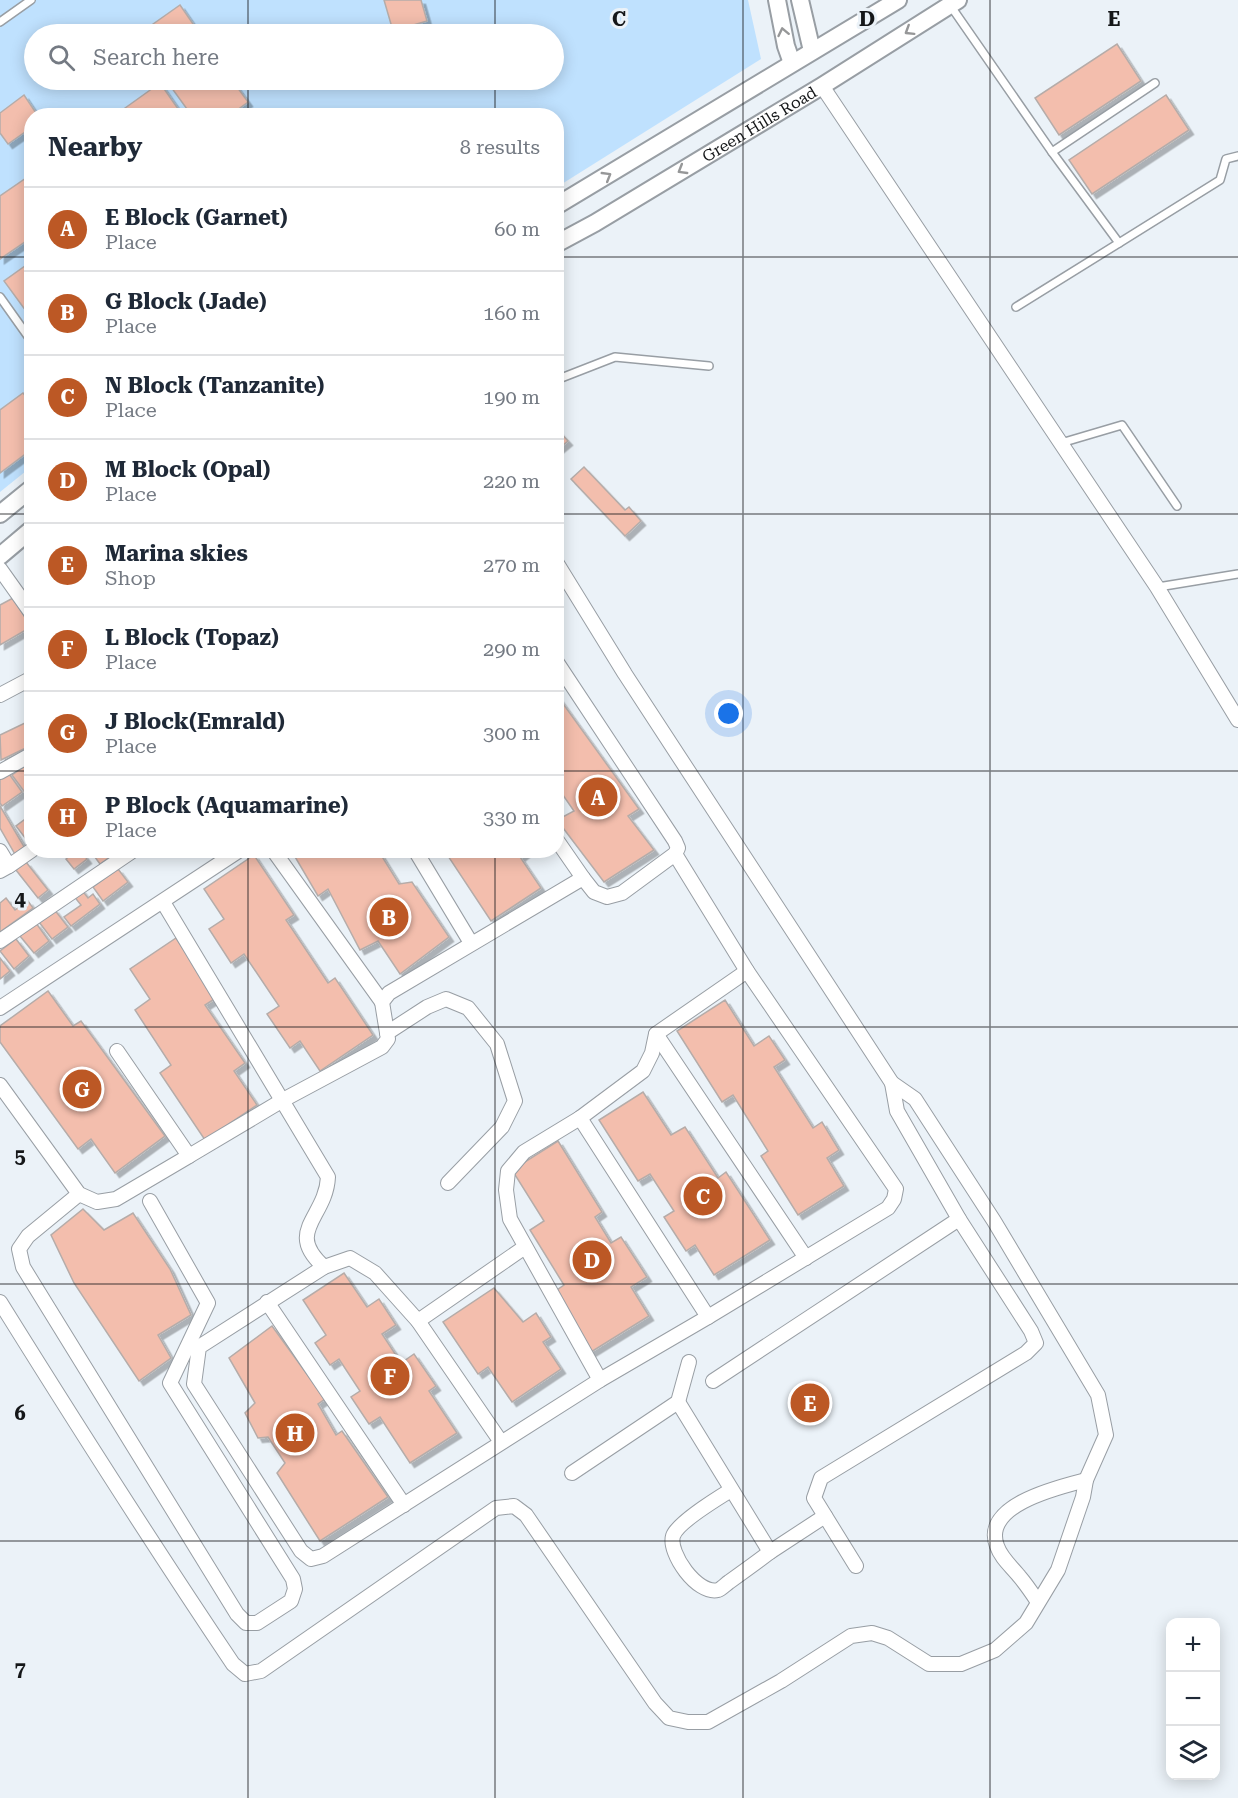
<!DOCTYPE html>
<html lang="en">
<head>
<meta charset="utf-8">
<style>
	:root { --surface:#fff; --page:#f6f6f7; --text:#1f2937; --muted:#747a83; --line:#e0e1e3; --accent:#bc5825 }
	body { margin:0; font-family:"Roboto Serif",serif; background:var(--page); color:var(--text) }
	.controls { position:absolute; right:18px; bottom:18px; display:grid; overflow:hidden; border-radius:12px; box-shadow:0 3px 15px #0003 }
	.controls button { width:54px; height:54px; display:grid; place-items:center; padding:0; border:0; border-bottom:2px solid var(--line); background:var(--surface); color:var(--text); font:30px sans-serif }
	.you { position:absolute; left:729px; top:714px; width:21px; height:21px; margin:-15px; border:4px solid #fff; border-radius:50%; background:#1a73e8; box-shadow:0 0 0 9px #1a73e833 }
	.badge { display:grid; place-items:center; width:39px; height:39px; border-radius:50%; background:var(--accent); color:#fff; font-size:20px; font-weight:700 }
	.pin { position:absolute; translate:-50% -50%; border:3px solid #fff; box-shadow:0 2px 6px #0006 }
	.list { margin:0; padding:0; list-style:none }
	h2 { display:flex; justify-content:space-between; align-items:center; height:78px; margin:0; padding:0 24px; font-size:26px }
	h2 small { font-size:20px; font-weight:400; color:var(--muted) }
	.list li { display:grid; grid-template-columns:39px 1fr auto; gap:18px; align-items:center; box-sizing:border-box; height:84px; padding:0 24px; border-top:2px solid var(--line) }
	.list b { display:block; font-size:22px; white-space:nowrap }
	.list p { margin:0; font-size:20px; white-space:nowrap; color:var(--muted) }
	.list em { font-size:20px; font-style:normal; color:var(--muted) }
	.icon { flex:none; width:33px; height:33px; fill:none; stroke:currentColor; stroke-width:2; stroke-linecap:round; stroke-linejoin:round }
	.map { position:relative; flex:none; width:1238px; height:1798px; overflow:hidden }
	.search { position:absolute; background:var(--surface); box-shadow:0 3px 15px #0003; left:24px; top:24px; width:540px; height:66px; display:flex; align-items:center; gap:15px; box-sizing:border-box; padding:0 21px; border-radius:33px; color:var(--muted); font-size:22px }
	.panel { position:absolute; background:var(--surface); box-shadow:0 3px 15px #0003; left:24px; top:108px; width:540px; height:750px; border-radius:24px }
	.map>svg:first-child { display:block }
	.green { fill:#bfe1fe; fill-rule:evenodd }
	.building { fill:#f3bead; stroke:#b5aca9; stroke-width:1.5; filter:url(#shadow) }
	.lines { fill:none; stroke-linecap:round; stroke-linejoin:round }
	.service-casing { stroke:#989ea4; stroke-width:10 }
	.minor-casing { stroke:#989ea4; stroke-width:16 }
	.tertiary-casing { stroke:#989ea4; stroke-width:20 }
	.service { stroke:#fff; stroke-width:7 }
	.minor { stroke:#fff; stroke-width:14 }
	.tertiary { stroke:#fff; stroke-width:16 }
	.oneway { stroke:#969798 }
	.grid { fill:none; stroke:#151719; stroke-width:1.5; stroke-opacity:0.55 }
	.labels { text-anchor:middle; stroke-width:6; stroke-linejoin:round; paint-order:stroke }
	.street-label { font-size:16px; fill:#151719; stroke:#ebf2f8 }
	.grid-label { font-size:20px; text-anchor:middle; font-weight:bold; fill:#151719; stroke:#ebf2f8; stroke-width:6; stroke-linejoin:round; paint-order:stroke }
</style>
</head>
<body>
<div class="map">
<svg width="1238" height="1798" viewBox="0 0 1238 1798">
	<defs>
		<filter id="shadow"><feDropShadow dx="4.5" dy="4.5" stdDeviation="0" flood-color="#0004"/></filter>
	</defs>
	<rect width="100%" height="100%" fill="#ebf2f8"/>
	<path class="green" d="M0,0H748L761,59L557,187L556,116H32L31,467L0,492ZM34,34H554V80H34Z"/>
	<g class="building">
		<polygon points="384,0 421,0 427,21 393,31"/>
		<polygon points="180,5 200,34 139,34"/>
		<polygon points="1117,44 1141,81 1059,135 1035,98"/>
		<polygon points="166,80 232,80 248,102 229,116 192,116"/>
		<polygon points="160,83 183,116 114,116"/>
		<polygon points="24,95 38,116 32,116 32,127 8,144 0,133 0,113"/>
		<polygon points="1166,95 1189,130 1092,194 1069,160"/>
		<polygon points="32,174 32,237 0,259 0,196"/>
		<polygon points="32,261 32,307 26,311 4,281"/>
		<polygon points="23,393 32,404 32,449 0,473 0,410"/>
		<polygon points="556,428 568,441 556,451"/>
		<polygon points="584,467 625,510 629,507 641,521 625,536 571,479"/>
		<polygon points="13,598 31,627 0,645 0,605"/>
		<polygon points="556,694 639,809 628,816 654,850 604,882 557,820 574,811 556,785"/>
		<polygon points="27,722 32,732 32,745 1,760 0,735"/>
		<polygon points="28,764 32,769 32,802 12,775"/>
		<polygon points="7,771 22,792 2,806 0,803 0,776"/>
		<polygon points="0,806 26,850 16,856 0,828"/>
		<polygon points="32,814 32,841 29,843 16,826"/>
		<polygon points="77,850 80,850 87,859 74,869 66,859"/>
		<polygon points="95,850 111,850 114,854 100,864 92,853"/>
		<polygon points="291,850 378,850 399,884 412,882 449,937 400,974 378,941 360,950 328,889 318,896"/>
		<polygon points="456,850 529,850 520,857 541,888 491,921 448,856"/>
		<polygon points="254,855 294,915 286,920 328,983 335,978 373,1035 320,1071 300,1041 290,1048 267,1014 279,1006 244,954 231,963 209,929 224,919 204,889"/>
		<polygon points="26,862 48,890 38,898 16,870"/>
		<polygon points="118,869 128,882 103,901 93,887"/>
		<polygon points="81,889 88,898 93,894 100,904 71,926 64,917 81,905 73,895"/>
		<polygon points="6,898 15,910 28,901 33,908 0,932 0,903"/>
		<polygon points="54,909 68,927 52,939 39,922"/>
		<polygon points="36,923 49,941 34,953 20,936"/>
		<polygon points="176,938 216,998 205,1005 245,1063 234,1071 257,1105 205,1140 160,1073 171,1065 135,1010 150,999 130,969"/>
		<polygon points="16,939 29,956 14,969 0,951"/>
		<polygon points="0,958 10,971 0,979"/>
		<polygon points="48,991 73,1026 81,1021 165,1136 115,1173 91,1139 78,1149 0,1042 0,1026"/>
		<polygon points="725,1000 754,1046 769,1036 785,1060 774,1067 813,1128 822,1122 839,1150 827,1158 844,1186 798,1215 761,1156 768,1151 733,1095 722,1102 677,1031"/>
		<polygon points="643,1092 671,1135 685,1127 718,1178 726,1172 770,1240 714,1275 695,1245 686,1251 664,1217 674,1211 650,1174 638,1181 599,1120"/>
		<polygon points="558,1141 602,1212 595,1217 611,1243 621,1237 647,1277 631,1287 649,1316 591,1352 554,1292 564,1285 530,1230 544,1221 512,1170"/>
		<polygon points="83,1209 104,1230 133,1213 170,1269 191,1315 158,1335 171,1358 139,1381 74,1283 51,1235"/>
		<polygon points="344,1273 367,1307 379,1299 396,1325 382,1334 401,1363 414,1354 436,1386 429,1391 457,1433 410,1463 380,1417 369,1424 351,1397 360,1391 339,1359 330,1365 315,1343 326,1335 303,1300"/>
		<polygon points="494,1288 523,1322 536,1313 551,1337 543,1342 561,1369 512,1402 488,1367 478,1374 443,1322"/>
		<polygon points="272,1326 325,1399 318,1404 336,1435 342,1431 388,1497 320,1541 277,1473 285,1463 268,1437 258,1438 245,1413 255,1403 229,1358"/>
	</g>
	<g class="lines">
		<defs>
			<g id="service">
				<polyline points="950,5 1052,152 1119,243 1016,307"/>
				<polyline points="0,22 31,0"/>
				<polyline points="1052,152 1155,83"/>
				<polyline points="1119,243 1220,180 1226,159 1238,156"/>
				<polyline points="0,297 32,342"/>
				<polyline points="556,380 615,357 709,366"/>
				<polyline points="1061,443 1122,425 1177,506"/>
				<polyline points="1158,587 1238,574"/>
			</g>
			<g id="minor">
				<polyline points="822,86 1157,587 1238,720"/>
				<polyline points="0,569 32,614"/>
				<polyline points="0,695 32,678"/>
				<polyline points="0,772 32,754"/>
				<polyline points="556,839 583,878"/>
				<polyline points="273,850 382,1002"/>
				<polyline points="415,850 471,943"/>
				<polyline points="0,851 9,866 0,871"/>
				<polyline points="9,866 32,850"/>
				<path d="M163,902L328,1177C326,1218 284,1231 324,1267L350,1258L375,1273L418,1321L501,1442"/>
				<polyline points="0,941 134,850"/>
				<polyline points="0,1008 240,850"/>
				<polyline points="387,1033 427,1007 446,999 468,1008 497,1044 515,1101 502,1127 448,1183"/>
				<polyline points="656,1034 806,1258"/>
				<polyline points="117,1051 189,1156 283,1100 382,1047 388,1039 382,1002 389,993 583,878 594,892 607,897 622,893 675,854 678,848 675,841 556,661"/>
				<polyline points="0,1085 79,1194 97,1202 116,1199 189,1156"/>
				<polyline points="580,1118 708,1317"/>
				<polyline points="79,1194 28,1236 19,1249 23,1267 237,1614 246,1623 257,1623 291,1601 295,1589 293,1579 170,1383 208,1303 150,1201"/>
				<polyline points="324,1267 199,1347 194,1384 301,1551 311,1559 323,1556 600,1380 708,1317 888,1208 894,1199 896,1189 747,971 675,854"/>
				<path d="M0,1302C76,1424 153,1545 233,1664L245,1674L261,1671L496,1508L514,1506L526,1515L655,1703L669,1718L688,1722H708L781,1681L851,1636L872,1633L888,1638L929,1664H961L995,1650L1026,1623L1058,1570L1083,1497L1086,1480L1106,1435L1098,1395L994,1221L915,1099L892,1083L625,674L556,562"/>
				<polyline points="267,1302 404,1505"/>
				<polyline points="418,1321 525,1247"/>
				<polyline points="600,1380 510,1219 506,1190 508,1171 524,1152 580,1118 643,1071 652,1053 656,1034 747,971"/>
				<polyline points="713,1381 959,1219 897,1111 892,1083"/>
				<polyline points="678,1402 770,1552 825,1516"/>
				<polyline points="572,1473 678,1402 689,1362"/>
				<path d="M731,1490C718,1498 677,1523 673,1536C668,1553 697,1595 718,1590C721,1589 726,1584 729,1582C743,1572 757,1562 770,1552"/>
				<polyline points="856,1566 814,1498 821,1478 1026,1353 1036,1343 1031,1331 959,1219"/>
				<path d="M1038,1602C1032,1593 1026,1584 1019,1576C1011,1566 1001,1558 997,1546C981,1505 1059,1487 1086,1480"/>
			</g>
			<g id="tertiary">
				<polyline points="777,0 786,46 792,63"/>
				<polyline points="800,0 812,51"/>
				<polyline points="556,206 898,0"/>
				<path id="s1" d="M556,244L595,223L822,86L958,0"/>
				<polyline points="0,514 32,488"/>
				<polyline points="0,556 32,529"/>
			</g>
		</defs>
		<use href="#service" class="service-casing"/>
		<use href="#minor" class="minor-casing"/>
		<use href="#tertiary" class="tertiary-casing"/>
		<use href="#service" class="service"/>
		<use href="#minor" class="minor"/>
		<use href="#tertiary" class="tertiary"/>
	</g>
	<defs><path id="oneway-chevron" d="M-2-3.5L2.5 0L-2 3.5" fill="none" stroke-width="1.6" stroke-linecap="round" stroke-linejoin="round" transform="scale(1.5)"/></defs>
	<g class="oneway">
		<use href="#oneway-chevron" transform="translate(909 31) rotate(148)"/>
		<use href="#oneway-chevron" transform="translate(783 32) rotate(-102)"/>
		<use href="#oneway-chevron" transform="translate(682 170) rotate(149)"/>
		<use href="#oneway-chevron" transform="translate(607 176) rotate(-31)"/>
	</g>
	<path class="grid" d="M248,0V34M495,0V34M743,0V1798M990,0V1798M248,80V116M495,80V116M0,257H32M556,257H1238M0,514H32M556,514H1238M0,771H32M556,771H1238M248,850V1798M495,850V1798M0,1027H1238M0,1284H1238M0,1541H1238"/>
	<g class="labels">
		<g class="street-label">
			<text dy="6" stroke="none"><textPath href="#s1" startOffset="236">Green Hills Road</textPath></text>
		</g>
	</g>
	<g class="grid-label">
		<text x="619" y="26">C</text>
		<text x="867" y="26">D</text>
		<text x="1114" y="26">E</text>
		<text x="20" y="906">4</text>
		<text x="20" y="1163">5</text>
		<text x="20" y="1420">6</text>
		<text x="20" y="1676">7</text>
	</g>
</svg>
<div class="controls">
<button>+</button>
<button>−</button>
<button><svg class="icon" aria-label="layers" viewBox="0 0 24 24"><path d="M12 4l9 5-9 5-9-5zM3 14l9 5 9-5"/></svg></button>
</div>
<div class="you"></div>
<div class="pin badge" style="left:598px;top:797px">A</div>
<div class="pin badge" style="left:389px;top:917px">B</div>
<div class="pin badge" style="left:703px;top:1196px">C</div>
<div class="pin badge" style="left:592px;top:1260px">D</div>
<div class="pin badge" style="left:810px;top:1403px">E</div>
<div class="pin badge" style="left:390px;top:1376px">F</div>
<div class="pin badge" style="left:82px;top:1089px">G</div>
<div class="pin badge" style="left:295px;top:1433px">H</div>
<div class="search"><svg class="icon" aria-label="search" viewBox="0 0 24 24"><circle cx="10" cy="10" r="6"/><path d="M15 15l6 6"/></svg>Search here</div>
<section class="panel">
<h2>Nearby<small>8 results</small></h2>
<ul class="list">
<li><span class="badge">A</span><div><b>E Block (Garnet)</b><p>Place</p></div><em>60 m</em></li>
<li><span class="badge">B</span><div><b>G Block (Jade)</b><p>Place</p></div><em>160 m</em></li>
<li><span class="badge">C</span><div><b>N Block (Tanzanite)</b><p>Place</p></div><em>190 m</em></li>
<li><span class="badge">D</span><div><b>M Block (Opal)</b><p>Place</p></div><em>220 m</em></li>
<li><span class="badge">E</span><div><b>Marina skies</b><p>Shop</p></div><em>270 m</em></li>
<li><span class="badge">F</span><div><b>L Block (Topaz)</b><p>Place</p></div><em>290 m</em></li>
<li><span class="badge">G</span><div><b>J Block(Emrald)</b><p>Place</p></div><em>300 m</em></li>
<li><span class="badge">H</span><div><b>P Block (Aquamarine)</b><p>Place</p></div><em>330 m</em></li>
</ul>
</section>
</div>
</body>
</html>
